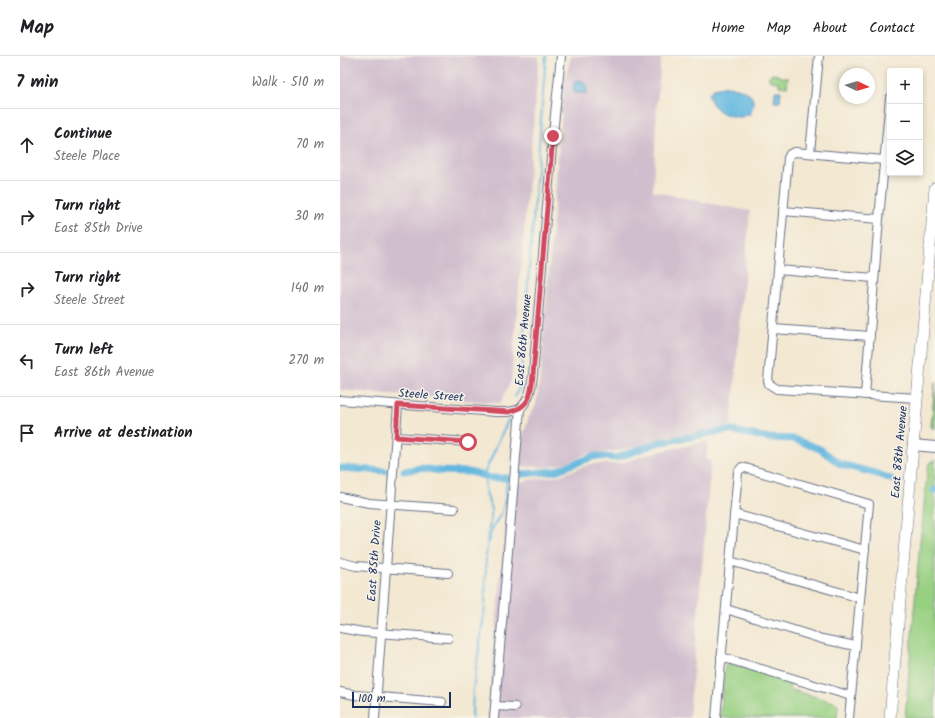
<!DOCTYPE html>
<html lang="en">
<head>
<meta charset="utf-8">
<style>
	:root { --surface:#fff; --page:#f2f2f2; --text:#202124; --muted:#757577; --line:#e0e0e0 }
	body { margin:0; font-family:Kalam,sans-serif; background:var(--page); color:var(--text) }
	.controls { position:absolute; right:12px; top:12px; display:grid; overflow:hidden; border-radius:4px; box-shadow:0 2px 6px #0003 }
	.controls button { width:36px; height:36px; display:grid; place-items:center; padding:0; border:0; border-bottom:1px solid var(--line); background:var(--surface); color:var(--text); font:20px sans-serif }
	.compass { position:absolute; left:499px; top:12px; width:36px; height:36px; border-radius:50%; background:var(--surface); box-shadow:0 2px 6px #0003; rotate:94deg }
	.scale { position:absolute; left:12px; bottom:10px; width:99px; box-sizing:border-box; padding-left:4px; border:2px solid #1b2f5e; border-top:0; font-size:11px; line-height:14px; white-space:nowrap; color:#1b2f5e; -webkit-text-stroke:3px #f7f3e8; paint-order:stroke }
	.stop { position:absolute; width:12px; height:12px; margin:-9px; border:3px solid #d1495b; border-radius:50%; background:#fff }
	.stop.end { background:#d1495b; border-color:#fff; box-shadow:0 1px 4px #0008 }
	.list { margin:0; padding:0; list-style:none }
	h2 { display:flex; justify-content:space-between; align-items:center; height:52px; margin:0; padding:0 16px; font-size:17px }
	h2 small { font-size:13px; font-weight:400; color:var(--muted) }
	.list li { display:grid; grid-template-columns:26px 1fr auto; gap:12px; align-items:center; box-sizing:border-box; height:72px; padding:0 16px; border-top:1px solid var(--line) }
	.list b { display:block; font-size:15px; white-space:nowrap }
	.list p { margin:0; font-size:13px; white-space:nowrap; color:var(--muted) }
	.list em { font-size:13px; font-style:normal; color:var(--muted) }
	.icon { flex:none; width:22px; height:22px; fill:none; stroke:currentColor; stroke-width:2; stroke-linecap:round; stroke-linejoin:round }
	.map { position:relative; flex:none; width:595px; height:662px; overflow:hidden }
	header { display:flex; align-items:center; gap:24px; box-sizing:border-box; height:56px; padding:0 20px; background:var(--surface); border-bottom:1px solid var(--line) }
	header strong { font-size:19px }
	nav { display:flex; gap:22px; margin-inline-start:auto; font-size:14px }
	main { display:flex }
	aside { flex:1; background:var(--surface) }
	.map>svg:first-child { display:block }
	.industrial { fill:#d0bdcd }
	.green { fill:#98d082; stroke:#5a8070 }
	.water { fill:#64b7df; stroke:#40739e }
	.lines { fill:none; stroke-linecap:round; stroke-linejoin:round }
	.stream { stroke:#64b7df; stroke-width:2 }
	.canal { stroke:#64b7df; stroke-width:7 }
	.minor-casing { stroke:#677086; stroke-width:10 }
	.tertiary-casing { stroke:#677086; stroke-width:12 }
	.secondary-casing { stroke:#677086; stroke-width:12 }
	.minor { stroke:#fff; stroke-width:8 }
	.tertiary { stroke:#fff; stroke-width:10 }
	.secondary { stroke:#fff; stroke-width:11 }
	.route { stroke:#d1495b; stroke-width:5 }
	.labels { text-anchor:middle; stroke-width:3; stroke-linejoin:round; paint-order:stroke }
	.street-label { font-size:12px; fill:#1b2f5e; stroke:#f7f3e8 }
</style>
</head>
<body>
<header>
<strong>Map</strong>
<nav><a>Home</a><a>Map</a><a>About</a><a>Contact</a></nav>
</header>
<main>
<aside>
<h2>7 min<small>Walk · 510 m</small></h2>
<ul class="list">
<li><svg class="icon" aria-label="ahead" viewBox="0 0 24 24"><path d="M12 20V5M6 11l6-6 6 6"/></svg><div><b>Continue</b><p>Steele Place</p></div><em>70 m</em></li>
<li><svg class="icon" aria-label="right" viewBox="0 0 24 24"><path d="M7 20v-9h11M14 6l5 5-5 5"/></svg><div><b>Turn right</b><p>East 85th Drive</p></div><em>30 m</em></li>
<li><svg class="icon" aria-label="right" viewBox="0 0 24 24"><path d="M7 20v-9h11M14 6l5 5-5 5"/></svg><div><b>Turn right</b><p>Steele Street</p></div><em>140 m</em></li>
<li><svg class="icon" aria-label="left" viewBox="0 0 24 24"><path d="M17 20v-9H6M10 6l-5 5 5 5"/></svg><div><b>Turn left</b><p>East 86th Avenue</p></div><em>270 m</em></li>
<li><svg class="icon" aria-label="arrive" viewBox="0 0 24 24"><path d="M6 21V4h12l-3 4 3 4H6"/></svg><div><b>Arrive at destination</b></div></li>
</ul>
</aside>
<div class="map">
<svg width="595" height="662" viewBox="0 0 595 662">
	<rect width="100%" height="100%" fill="#f7f3e8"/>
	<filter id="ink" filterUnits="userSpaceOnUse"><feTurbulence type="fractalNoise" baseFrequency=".025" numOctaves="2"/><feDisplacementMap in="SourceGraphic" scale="8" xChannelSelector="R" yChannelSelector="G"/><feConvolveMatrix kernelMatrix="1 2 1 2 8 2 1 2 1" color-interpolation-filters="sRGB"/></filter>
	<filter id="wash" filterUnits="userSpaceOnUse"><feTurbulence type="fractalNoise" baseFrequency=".012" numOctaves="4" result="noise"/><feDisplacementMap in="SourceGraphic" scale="16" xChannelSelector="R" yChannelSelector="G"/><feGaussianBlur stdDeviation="0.9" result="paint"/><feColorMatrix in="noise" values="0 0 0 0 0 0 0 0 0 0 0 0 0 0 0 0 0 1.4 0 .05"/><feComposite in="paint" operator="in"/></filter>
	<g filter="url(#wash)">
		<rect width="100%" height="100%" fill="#f3e8d1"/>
		<g class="industrial">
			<polygon points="0,0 199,0 171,325 160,347 0,334"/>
			<polygon points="231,0 321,0 317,47 313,135 367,147 410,155 391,369 276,395 246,398 227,407 208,411 178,410 182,384 188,363 196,349 200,324 224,29"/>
			<polygon points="368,385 366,404 371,405 349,662 148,662 169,429 190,424 218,420 251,408 279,408 308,398"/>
		</g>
		<g class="green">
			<polygon points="432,18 438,19 440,21 448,21 447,31 439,30 439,26 431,25 428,21"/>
			<polygon points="595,326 595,373 591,371"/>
			<polygon points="595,404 595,662 565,662 580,485 582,471 587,416 589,407"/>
			<polygon points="388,607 451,626 449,633 497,647 498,649 497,662 380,662 385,610"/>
		</g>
		<g class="water">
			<path d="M240,24C246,26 247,32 247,37H235C232,33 234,30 234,26Z"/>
			<path d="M388,30C404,33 420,38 410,58C407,59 404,60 401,61C387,62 369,52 369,37L373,33Z"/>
			<polygon points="435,35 441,35 440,46 434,46"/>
		</g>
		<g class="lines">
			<g class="stream">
				<polyline points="175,341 180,329 206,0"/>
				<polyline points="148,487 152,473 162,456 166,440 167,422"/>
				<polyline points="132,662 133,633 145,551 146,502 148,477 151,462 151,454 145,432 145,416 168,364"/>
			</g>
			<g class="canal">
				<polyline points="0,412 45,415"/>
				<polyline points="64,415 81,412 100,415 130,416 151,422 167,422"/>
				<polyline points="182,418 215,415 255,400 276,402 317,387 387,374 429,382 454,383 480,393 500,408 538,418 553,424"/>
				<polyline points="594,434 595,434"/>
			</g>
		</g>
	</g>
	<g filter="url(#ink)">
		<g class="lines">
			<defs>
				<g id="minor">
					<polyline points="470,97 479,0"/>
					<polyline points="544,104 455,96 450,98 448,102 428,325 429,328 437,333 577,342"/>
					<polyline points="443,155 539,163"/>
					<polyline points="438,214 534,222"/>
					<polyline points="433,273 530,280"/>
					<polyline points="525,339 539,163 550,42"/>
					<polyline points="0,344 156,356 169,356 180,353"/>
					<polyline points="56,381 128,386"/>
					<polyline points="0,441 29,447 114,453"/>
					<polyline points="394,458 525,494"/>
					<polyline points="390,505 520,542"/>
					<polyline points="0,506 16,510 108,517"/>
					<polyline points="386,553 482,583 516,590"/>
					<polyline points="0,572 23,576 108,582"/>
					<polyline points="381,601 511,640"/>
					<polyline points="0,636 15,639 102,646"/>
					<polyline points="155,650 175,651"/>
					<polyline points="35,662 58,349"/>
					<path d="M154,662L180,353C190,342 191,334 193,319L213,78L221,0"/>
					<polyline points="376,662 398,416 402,411 529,448 509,662"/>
				</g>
				<polyline id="tertiary" points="573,389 595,391"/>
				<polyline id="secondary" points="550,662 595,132"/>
			</defs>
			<use href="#minor" class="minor-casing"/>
			<use href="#tertiary" class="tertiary-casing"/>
			<use href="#secondary" class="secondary-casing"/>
			<use href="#minor" class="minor"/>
			<use href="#tertiary" class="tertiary"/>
			<use href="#secondary" class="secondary"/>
		</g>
	</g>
	<g class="lines" filter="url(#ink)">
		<path class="route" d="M128,386L56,381L58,349L169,356C190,351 191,339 193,319L213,80"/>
	</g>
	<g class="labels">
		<g class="street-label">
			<text transform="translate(183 284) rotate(-85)" y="4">East 86th Avenue</text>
			<text transform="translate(91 339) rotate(4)" y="4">Steele Street</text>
			<text transform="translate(559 396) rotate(-85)" y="4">East 88th Avenue</text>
			<text transform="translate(34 505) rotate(-86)" y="4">East 85th Drive</text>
		</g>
	</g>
</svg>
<div class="controls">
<button>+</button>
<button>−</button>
<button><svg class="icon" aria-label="layers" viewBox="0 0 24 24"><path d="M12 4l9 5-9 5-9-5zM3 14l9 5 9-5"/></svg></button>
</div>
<svg class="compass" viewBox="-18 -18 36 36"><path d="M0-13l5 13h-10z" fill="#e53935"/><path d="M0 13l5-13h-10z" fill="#757577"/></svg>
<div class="scale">100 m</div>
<div class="stop" style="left:128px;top:386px"></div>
<div class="stop end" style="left:213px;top:80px"></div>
</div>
</main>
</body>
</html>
